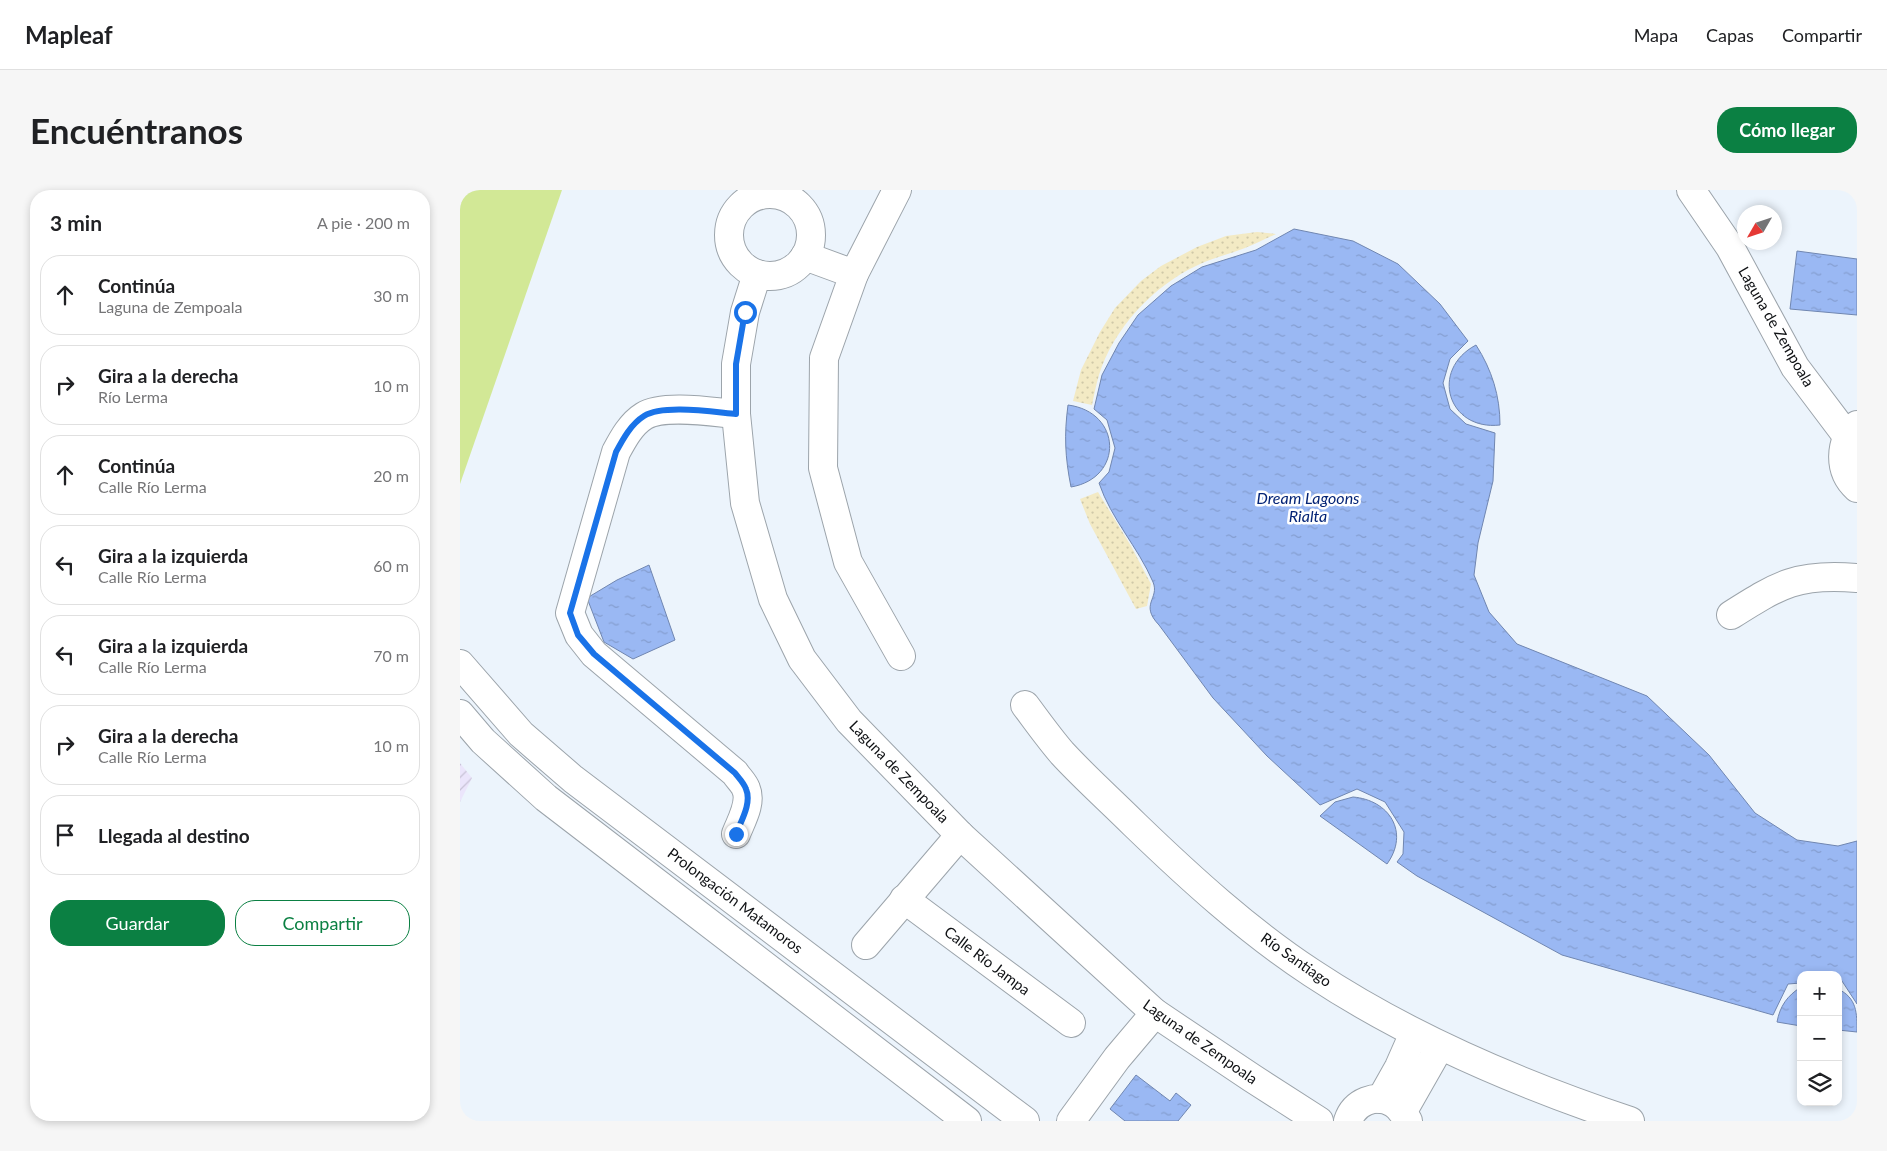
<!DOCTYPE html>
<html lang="es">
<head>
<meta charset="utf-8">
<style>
	:root { --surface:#fff; --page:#f6f6f6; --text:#202124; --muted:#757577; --line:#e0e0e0; --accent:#0b8043 }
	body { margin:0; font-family:Lato,sans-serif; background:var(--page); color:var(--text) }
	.controls { position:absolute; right:15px; bottom:15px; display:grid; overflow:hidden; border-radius:10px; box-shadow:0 2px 8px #0003 }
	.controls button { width:45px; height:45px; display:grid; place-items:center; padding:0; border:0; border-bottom:1px solid var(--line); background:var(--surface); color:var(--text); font:25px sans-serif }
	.compass { position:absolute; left:1277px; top:15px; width:45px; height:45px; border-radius:50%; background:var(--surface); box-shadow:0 2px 8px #0003; rotate:231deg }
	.stop { position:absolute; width:15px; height:15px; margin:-11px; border:4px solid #1a73e8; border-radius:50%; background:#fff }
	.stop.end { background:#1a73e8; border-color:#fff; box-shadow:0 1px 5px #0008 }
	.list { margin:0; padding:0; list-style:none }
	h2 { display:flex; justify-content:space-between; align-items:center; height:65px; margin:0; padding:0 20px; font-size:21px }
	h2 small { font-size:16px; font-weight:400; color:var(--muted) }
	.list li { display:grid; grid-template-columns:32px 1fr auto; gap:15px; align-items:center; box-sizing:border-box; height:80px; margin:0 10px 10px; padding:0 10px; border:1px solid var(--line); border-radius:20px }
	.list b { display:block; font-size:19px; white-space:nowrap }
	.list p { margin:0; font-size:16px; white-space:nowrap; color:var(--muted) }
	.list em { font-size:16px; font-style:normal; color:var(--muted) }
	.actions { display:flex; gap:10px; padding:15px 20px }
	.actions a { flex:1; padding:11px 0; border:1px solid var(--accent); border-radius:20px; text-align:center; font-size:18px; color:var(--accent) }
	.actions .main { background:var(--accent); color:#fff }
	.icon { flex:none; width:28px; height:28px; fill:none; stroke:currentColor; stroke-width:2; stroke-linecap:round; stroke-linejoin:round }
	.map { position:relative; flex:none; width:1397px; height:931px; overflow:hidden; border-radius:20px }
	header { display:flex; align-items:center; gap:30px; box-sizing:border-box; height:70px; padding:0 25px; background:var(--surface); border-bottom:1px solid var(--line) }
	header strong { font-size:24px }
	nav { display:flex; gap:28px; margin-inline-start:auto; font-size:18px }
	.intro { display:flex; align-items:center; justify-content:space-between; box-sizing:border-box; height:120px; padding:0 30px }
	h1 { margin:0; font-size:35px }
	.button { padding:12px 22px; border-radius:20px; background:var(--accent); color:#fff; font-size:18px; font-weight:700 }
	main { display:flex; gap:30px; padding:0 30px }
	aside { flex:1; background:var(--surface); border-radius:20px; box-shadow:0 2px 8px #0003 }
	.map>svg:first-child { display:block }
	.industrial { fill:url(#industrial-furrows) }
	.grass { fill:#d2e896 }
	.sand { fill:url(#sand-dots) }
	.water { fill:url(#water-ripples); stroke:#7086b0 }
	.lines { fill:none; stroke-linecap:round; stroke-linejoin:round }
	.minor-casing { stroke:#9ca4ab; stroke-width:30 }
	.minor { stroke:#fff; stroke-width:28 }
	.route { stroke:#1a73e8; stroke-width:6 }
	.labels { text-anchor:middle; stroke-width:5; stroke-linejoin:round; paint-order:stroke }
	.street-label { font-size:15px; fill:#0f1114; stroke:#fff }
	.water-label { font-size:16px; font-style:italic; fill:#042476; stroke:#fff }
</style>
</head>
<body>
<header>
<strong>Mapleaf</strong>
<nav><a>Mapa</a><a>Capas</a><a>Compartir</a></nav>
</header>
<div class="intro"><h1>Encuéntranos</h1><a class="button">Cómo llegar</a></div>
<main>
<aside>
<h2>3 min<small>A pie · 200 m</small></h2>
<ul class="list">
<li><svg class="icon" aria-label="ahead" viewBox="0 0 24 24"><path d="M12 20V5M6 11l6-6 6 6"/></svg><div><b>Continúa</b><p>Laguna de Zempoala</p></div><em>30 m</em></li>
<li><svg class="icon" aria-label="right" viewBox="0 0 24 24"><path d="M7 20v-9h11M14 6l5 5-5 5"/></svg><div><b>Gira a la derecha</b><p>Río Lerma</p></div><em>10 m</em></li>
<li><svg class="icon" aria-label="ahead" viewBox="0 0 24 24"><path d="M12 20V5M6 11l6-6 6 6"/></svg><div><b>Continúa</b><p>Calle Río Lerma</p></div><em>20 m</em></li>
<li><svg class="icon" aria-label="left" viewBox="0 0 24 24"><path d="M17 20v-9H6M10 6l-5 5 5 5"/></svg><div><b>Gira a la izquierda</b><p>Calle Río Lerma</p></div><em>60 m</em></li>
<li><svg class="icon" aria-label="left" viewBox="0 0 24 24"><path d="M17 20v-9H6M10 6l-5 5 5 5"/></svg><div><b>Gira a la izquierda</b><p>Calle Río Lerma</p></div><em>70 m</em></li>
<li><svg class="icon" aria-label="right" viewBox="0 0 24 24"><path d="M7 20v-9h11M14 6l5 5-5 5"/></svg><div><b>Gira a la derecha</b><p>Calle Río Lerma</p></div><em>10 m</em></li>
<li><svg class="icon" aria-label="arrive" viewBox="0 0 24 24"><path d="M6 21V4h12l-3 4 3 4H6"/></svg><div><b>Llegada al destino</b></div></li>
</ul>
<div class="actions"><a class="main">Guardar</a><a>Compartir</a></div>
</aside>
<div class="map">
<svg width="1397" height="931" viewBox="0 0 1397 931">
	<defs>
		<pattern id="industrial-furrows" width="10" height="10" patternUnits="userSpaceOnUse" patternTransform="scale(1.25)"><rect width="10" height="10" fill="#ebe5fb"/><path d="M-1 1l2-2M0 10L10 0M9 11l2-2" fill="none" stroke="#c8c3d6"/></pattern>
		<pattern id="sand-dots" width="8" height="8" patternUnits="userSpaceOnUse" patternTransform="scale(1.25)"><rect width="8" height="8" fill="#f3eac4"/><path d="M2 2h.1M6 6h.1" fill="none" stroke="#cfc8a8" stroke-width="1.8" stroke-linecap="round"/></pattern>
		<pattern id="water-ripples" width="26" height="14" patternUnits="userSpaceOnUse" patternTransform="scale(1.25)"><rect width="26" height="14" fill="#9ab8f3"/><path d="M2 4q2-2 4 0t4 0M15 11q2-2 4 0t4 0" fill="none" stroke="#849dcf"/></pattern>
	</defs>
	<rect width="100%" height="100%" fill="#ecf4fc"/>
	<polygon class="industrial" points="0,573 12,588 0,612"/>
	<polygon class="grass" points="0,0 102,0 0,294"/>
	<g class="sand">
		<path d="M797,42L816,44C805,49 795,54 785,58C769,64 753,68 738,75C694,95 653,139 639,185C636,195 634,205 632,215L613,211L621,180L640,142L655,118L681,91L701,76L737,57L766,46Z"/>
		<polygon points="638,302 671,356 691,394 687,416 676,419 630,334 620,309"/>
	</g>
	<g class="water">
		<path d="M834,39L893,51L938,74L980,114L1008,151L990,169L983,193L990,219L1006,234L1035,243L1033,291L1018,353L1014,385L1029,422L1057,454L1187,506L1249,565L1295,623L1337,650L1378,656L1397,651V814L1380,788L1378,789V785H1341V793L1328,794L1313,825L1102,765L957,686L937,672L943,664L944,642L925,612L897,599L860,615L807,566L753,508L699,435C679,414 700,409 693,392C678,357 651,329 639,293L649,282L655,258L647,230L634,219L642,185L659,153L678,125L711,96L742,77L796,60Z"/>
		<polygon points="1337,61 1397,69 1397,125 1330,119"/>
		<path d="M1016,155C1032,180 1040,206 1040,235C988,241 969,180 1016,155Z"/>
		<path d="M608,215C662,222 664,288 611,297C605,267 604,245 608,215Z"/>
		<polygon points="189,375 215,450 173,469 144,452 127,408 157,390"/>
		<path d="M893,607C929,610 950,642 927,674L860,626L875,612Z"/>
		<path d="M1341,797V836L1317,832C1320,816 1327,806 1341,797Z"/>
		<path d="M1378,799C1397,808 1397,823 1397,842L1378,840Z"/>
		<polygon points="676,885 710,911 716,903 731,915 718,931 665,931 650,919"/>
	</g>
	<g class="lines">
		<defs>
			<g id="minor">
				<polyline points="1231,0 1270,57 1335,177 1387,246"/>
				<circle cx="310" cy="45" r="41"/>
				<polyline points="345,66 394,84 437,0"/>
				<polyline points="297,84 285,122 276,174 276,224 285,313 313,409 342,469 389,531 500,645 695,823 792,888 859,931"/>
				<polyline points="394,84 364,168 363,278 388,372 441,466"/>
				<path d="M276,224C253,222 203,214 184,226C171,234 163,249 156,262L110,423L119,445L134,464L275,583C278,588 284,593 286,599C292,613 281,631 276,644"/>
				<path d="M1397,235C1379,252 1378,281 1397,298"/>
				<path d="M1271,425C1320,394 1338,383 1397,388"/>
				<polyline points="0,474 61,544 113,589 565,931"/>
				<path d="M565,515C577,531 589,548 602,563C625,588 651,611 675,635C730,688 788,741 852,783C950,848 1059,894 1170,931"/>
				<polyline points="0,524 23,551 86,608 507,931"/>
				<polyline points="444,709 611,833"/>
				<polyline points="406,755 500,645"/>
				<polyline points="921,909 939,877 954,843"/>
				<polyline points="943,921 980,856"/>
				<polyline points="611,931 657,868 695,823"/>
				<path d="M888,931C894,912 916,903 933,913C940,917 944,924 948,931"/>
			</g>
		</defs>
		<use href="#minor" class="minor-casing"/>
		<use href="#minor" class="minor"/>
	</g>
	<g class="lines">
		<path class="route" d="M276,644C281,631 292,613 286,599C284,593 278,587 275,583L134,464L118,445L110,423L156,262C163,249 171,234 184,226C203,214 253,222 276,224V174L285,122"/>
	</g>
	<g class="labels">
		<g class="street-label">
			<text transform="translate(1316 137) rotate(60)" y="5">Laguna de Zempoala</text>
			<text transform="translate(439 582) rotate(46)" y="5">Laguna de Zempoala</text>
			<text transform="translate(275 711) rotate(37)" y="5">Prolongación Matamoros</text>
			<text transform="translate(836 770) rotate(35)" y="5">Río Santiago</text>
			<text transform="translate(527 771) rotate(37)" y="5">Calle Río Jampa</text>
			<text transform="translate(740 852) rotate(35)" y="5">Laguna de Zempoala</text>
		</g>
		<g class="water-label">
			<text x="848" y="314">Dream Lagoons<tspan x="848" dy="18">Rialta</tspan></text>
		</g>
	</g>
</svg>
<div class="controls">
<button>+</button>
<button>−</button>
<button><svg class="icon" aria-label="layers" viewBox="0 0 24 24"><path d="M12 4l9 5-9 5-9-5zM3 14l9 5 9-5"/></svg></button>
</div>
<svg class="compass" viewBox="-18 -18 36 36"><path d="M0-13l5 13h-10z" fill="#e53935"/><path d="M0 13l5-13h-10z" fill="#757577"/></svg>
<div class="stop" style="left:285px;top:122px"></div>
<div class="stop end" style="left:276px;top:644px"></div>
</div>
</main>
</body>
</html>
